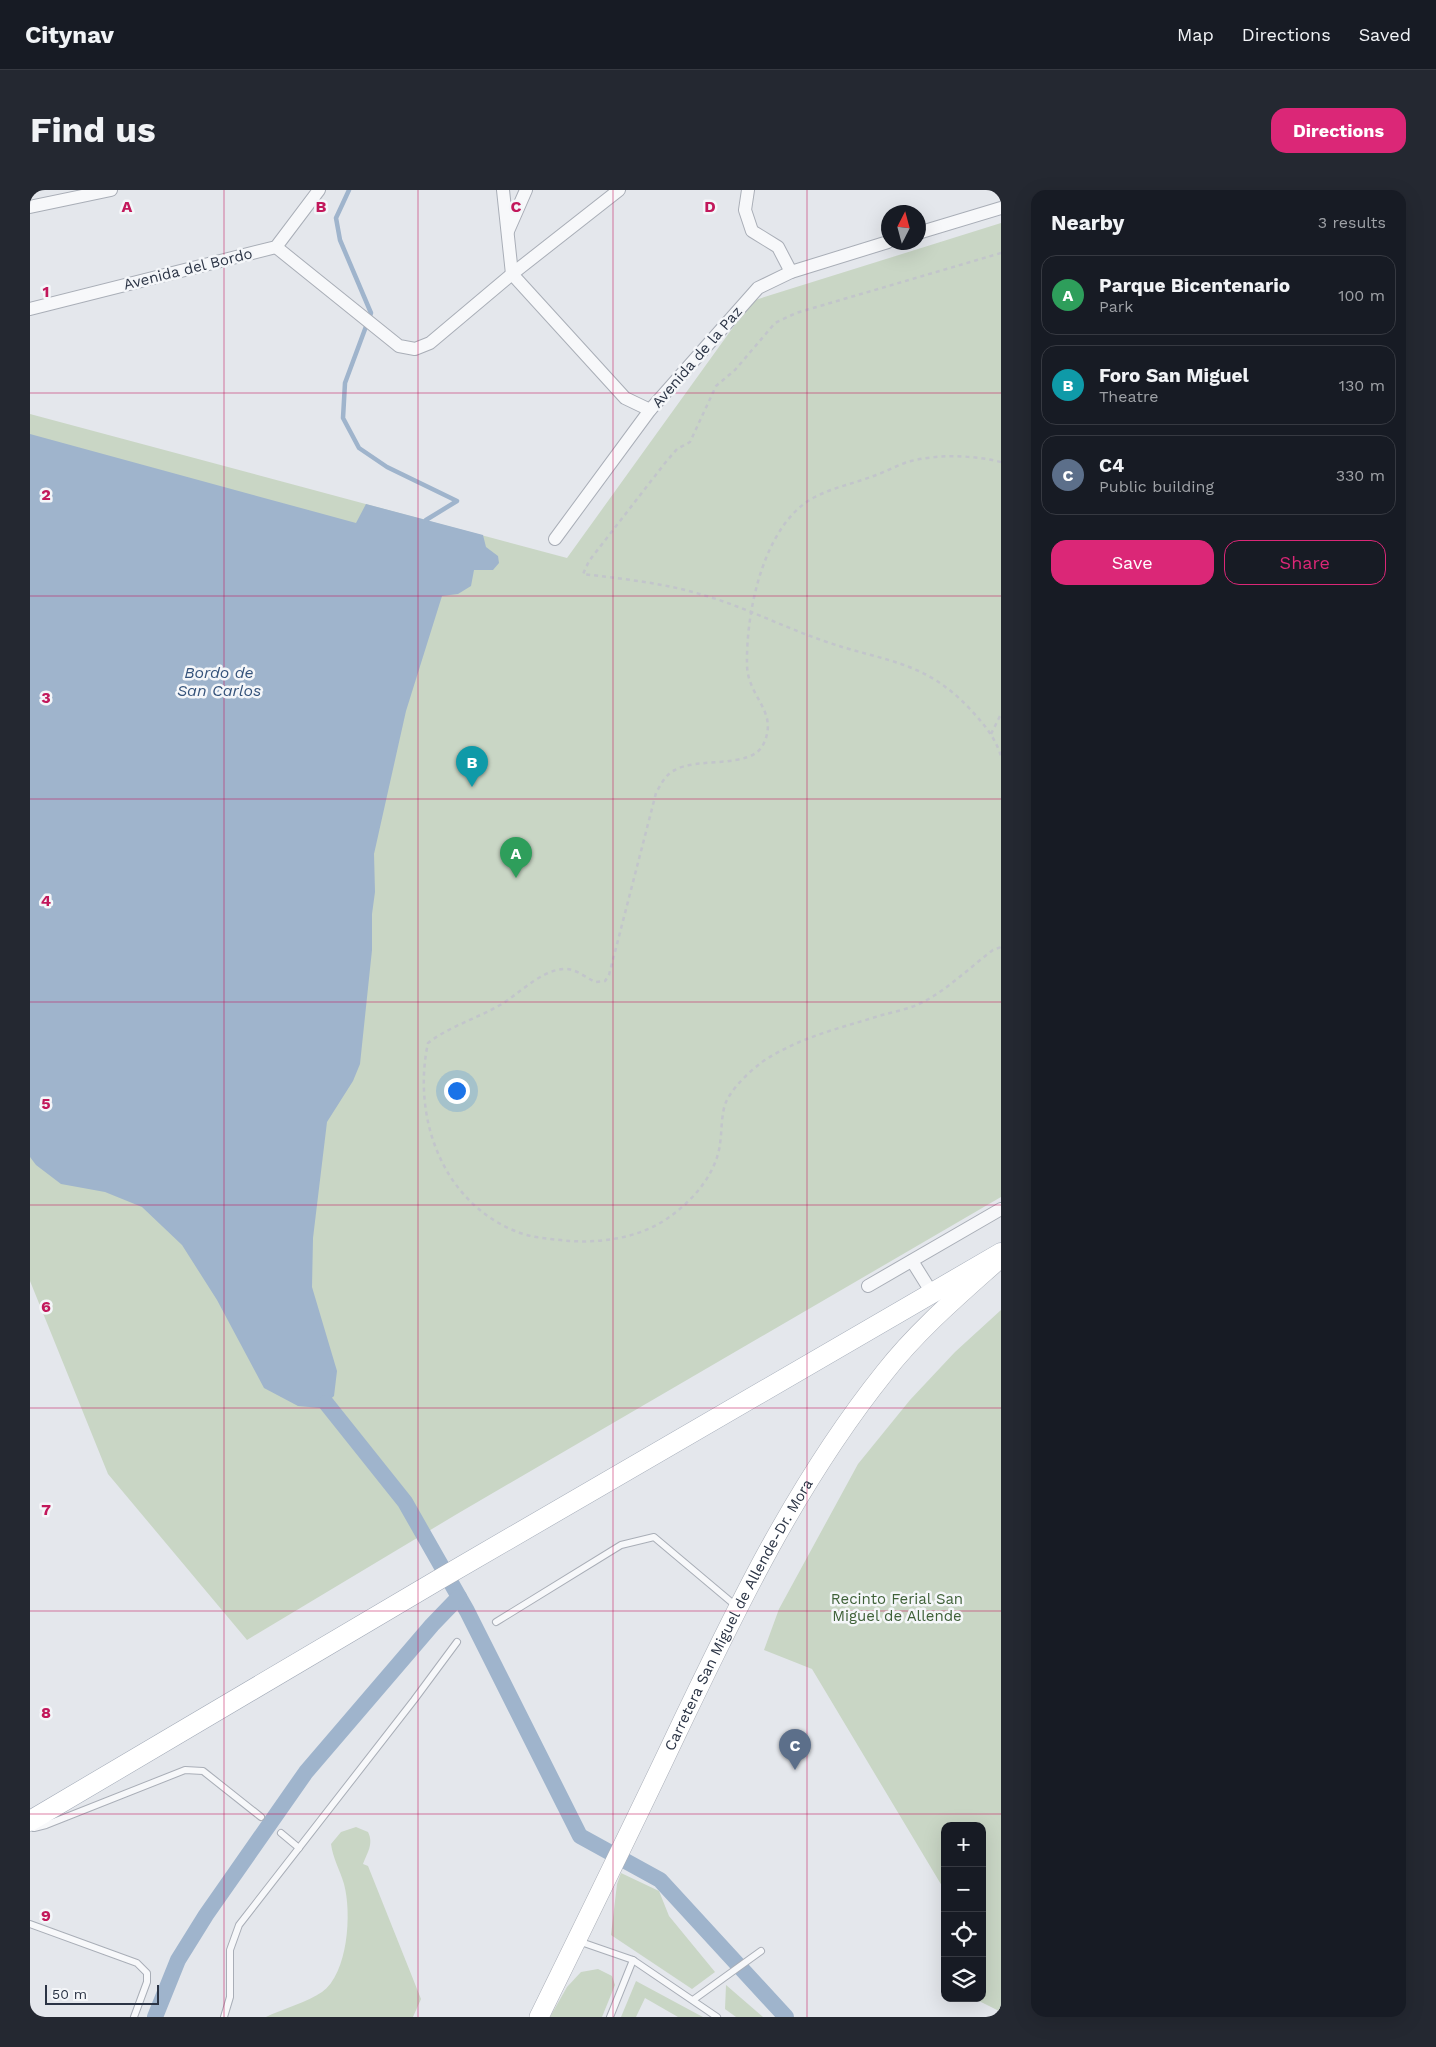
<!DOCTYPE html>
<html lang="en">
<head>
<meta charset="utf-8">
<style>
	:root { --surface:#171b24; --page:#242831; --text:#f1f3f6; --muted:#9ea1a6; --line:#363941; --accent:#db2777 }
	body { margin:0; font-family:"Work Sans",sans-serif; background:var(--page); color:var(--text) }
	.controls { position:absolute; right:15px; bottom:15px; display:grid; overflow:hidden; border-radius:10px; box-shadow:0 5px 20px #0002 }
	.controls button { width:45px; height:45px; display:grid; place-items:center; padding:0; border:0; border-bottom:1px solid var(--line); background:var(--surface); color:var(--text); font:25px sans-serif }
	.compass { position:absolute; left:851px; top:15px; width:45px; height:45px; border-radius:50%; background:var(--surface); box-shadow:0 5px 20px #0002; rotate:6deg }
	.scale { position:absolute; left:15px; bottom:12px; width:114px; box-sizing:border-box; padding-left:5px; border:2px solid #2b3445; border-top:0; font-size:14px; line-height:18px; white-space:nowrap; color:#2b3445; -webkit-text-stroke:4px #f4f6f9; paint-order:stroke }
	.you { position:absolute; left:426px; top:900px; width:18px; height:18px; margin:-12px; border:4px solid #fff; border-radius:50%; background:#1a73e8; box-shadow:0 0 0 8px #1a73e833 }
	.badge { display:grid; place-items:center; width:32px; height:32px; border-radius:50%; background:var(--accent); color:#fff; font-size:16px; font-weight:700 }
	.pin { position:absolute; translate:-50% -41px; filter:drop-shadow(0 1px 2px #0008) }
	.pin::after { content:''; position:absolute; top:26px; width:18px; height:15px; background:inherit; clip-path:polygon(0 0,100% 0,50% 100%) }
	.list { margin:0; padding:0; list-style:none }
	h2 { display:flex; justify-content:space-between; align-items:center; height:65px; margin:0; padding:0 20px; font-size:21px }
	h2 small { font-size:16px; font-weight:400; color:var(--muted) }
	.list li { display:grid; grid-template-columns:32px 1fr auto; gap:15px; align-items:center; box-sizing:border-box; height:80px; margin:0 10px 10px; padding:0 10px; border:1px solid var(--line); border-radius:15px }
	.list b { display:block; font-size:19px; white-space:nowrap }
	.list p { margin:0; font-size:16px; white-space:nowrap; color:var(--muted) }
	.list em { font-size:16px; font-style:normal; color:var(--muted) }
	.actions { display:flex; gap:10px; padding:15px 20px }
	.actions a { flex:1; padding:11px 0; border:1px solid var(--accent); border-radius:15px; text-align:center; font-size:18px; color:var(--accent) }
	.actions .main { background:var(--accent); color:#fff }
	.icon { flex:none; width:28px; height:28px; fill:none; stroke:currentColor; stroke-width:2; stroke-linecap:round; stroke-linejoin:round }
	.map { position:relative; flex:none; width:971px; height:1827px; overflow:hidden; border-radius:15px }
	header { display:flex; align-items:center; gap:30px; box-sizing:border-box; height:70px; padding:0 25px; background:var(--surface); border-bottom:1px solid var(--line) }
	header strong { font-size:24px }
	nav { display:flex; gap:28px; margin-inline-start:auto; font-size:18px }
	.intro { display:flex; align-items:center; justify-content:space-between; box-sizing:border-box; height:120px; padding:0 30px }
	h1 { margin:0; font-size:35px }
	.button { padding:12px 22px; border-radius:15px; background:var(--accent); color:#fff; font-size:18px; font-weight:700 }
	main { display:flex; gap:30px; padding:0 30px }
	aside { flex:1; background:var(--surface); border-radius:15px; box-shadow:0 5px 20px #0002 }
	.map>svg:first-child { display:block }
	.green { fill:#c9d6c5 }
	.water { fill:#9fb4cc }
	.lines { fill:none; stroke-linecap:round; stroke-linejoin:round }
	.stream { stroke:#9fb4cc; stroke-width:4.5 }
	.canal { stroke:#9fb4cc; stroke-width:16 }
	.lane-casing { stroke:#a9aeb7; stroke-width:8 }
	.street-casing { stroke:#a9aeb7; stroke-width:14 }
	.secondary-casing { stroke:#a9aeb7; stroke-width:20 }
	.primary-casing { stroke:#a3abb8; stroke-width:21 }
	.path { stroke:#c2c5cb; stroke-width:2.5; stroke-dasharray:4 4; stroke-linecap:butt }
	.lane { stroke:#f7f8fa; stroke-width:6 }
	.street { stroke:#f7f8fa; stroke-width:12 }
	.secondary { stroke:#fff; stroke-width:19 }
	.primary { stroke:#fff; stroke-width:20 }
	.grid { fill:none; stroke:#c2185b; stroke-width:1; stroke-opacity:0.55 }
	.labels { text-anchor:middle; stroke-width:5; stroke-linejoin:round; paint-order:stroke }
	.street-label { font-size:15px; fill:#2b3445; stroke:#f4f6f9 }
	.park-label { font-size:15px; fill:#3f6138; stroke:#f4f6f9 }
	.water-label { font-size:16px; font-style:italic; fill:#34527a; stroke:#f4f6f9 }
	.grid-label { font-size:16px; text-anchor:middle; font-weight:bold; fill:#c2185b; stroke:#f4f6f9; stroke-width:5; stroke-linejoin:round; paint-order:stroke }
</style>
</head>
<body>
<header>
<strong>Citynav</strong>
<nav><a>Map</a><a>Directions</a><a>Saved</a></nav>
</header>
<div class="intro"><h1>Find us</h1><a class="button">Directions</a></div>
<main>
<div class="map">
<svg width="971" height="1827" viewBox="0 0 971 1827">
	<rect width="100%" height="100%" fill="#e4e7ec"/>
	<g class="green">
		<polygon points="971,33 971,1007 427,1324 217,1450 78,1284 0,1091 0,224 537,368 722,111"/>
		<polygon points="971,1120 971,1822 943,1808 952,1808 952,1636 915,1636 915,1701 782,1479 734,1460 749,1419 828,1274 880,1210 925,1162"/>
		<path d="M326,1637L338,1642C344,1654 337,1663 333,1674L338,1676L391,1809L383,1827H236C252,1819 278,1812 292,1802C318,1784 322,1723 314,1694C310,1680 303,1669 301,1654L311,1642Z"/>
		<polygon points="591,1683 629,1701 639,1726 685,1782 662,1799 581,1745 587,1694"/>
		<polygon points="568,1779 582,1786 585,1795 572,1827 520,1827 537,1797 551,1782"/>
		<polygon points="606,1791 671,1826 673,1827 648,1827 615,1808 606,1827 591,1827"/>
		<polygon points="696,1795 733,1827 706,1827 695,1819"/>
	</g>
	<polygon class="water" points="0,244 326,333 336,314 453,345 456,357 468,366 469,373 463,380 444,380 441,396 428,404 412,406 376,521 344,664 345,702 342,724 342,760 330,874 323,891 297,932 283,1048 282,1097 307,1181 304,1206 290,1218 268,1216 234,1198 187,1110 152,1055 112,1017 75,1002 31,994 6,975 0,967"/>
	<g class="lines">
		<polyline class="stream" points="319,0 306,28 310,50 341,123 315,193 313,228 329,258 357,277 427,311 396,330"/>
		<g class="canal">
			<polyline points="296,1213 375,1312 437,1421 550,1646 630,1690 756,1827"/>
			<polyline points="125,1827 148,1770 176,1725 276,1582 402,1435 429,1407"/>
		</g>
		<defs>
			<g id="lane">
				<polyline points="466,1432 591,1355 624,1347 706,1416"/>
				<polyline points="4,1638 16,1635 155,1580 173,1581 231,1627"/>
				<polyline points="251,1643 269,1658"/>
				<polyline points="0,1734 107,1773 117,1783 117,1792 104,1827"/>
				<polyline points="548,1751 603,1770 687,1827"/>
				<polyline points="663,1810 731,1761"/>
				<polyline points="194,1827 200,1807 200,1760 209,1735 384,1510 427,1452"/>
				<polyline points="580,1827 603,1770"/>
			</g>
			<g id="street">
				<polyline points="473,0 482,84 595,208 620,220"/>
				<polyline points="718,0 715,20 722,41 748,57 761,82"/>
				<polyline points="0,17 81,0"/>
				<polyline points="478,41 496,0"/>
				<polyline points="888,43 971,18"/>
				<polyline points="246,57 369,156 385,159 400,153 482,84 589,0"/>
				<polyline points="0,119 246,57 289,0"/>
				<polyline points="525,349 620,220 728,98 761,82 858,52"/>
				<polyline points="882,1071 902,1103"/>
				<polyline points="838,1096 971,1019"/>
			</g>
			<g id="secondary">
				<path id="s1" d="M509,1827C554,1735 600,1642 644,1549C705,1421 766,1293 855,1182C887,1141 928,1106 966,1072"/>
			</g>
			<polyline id="primary" points="0,1631 408,1390 971,1063"/>
		</defs>
		<use href="#lane" class="lane-casing"/>
		<use href="#street" class="street-casing"/>
		<use href="#secondary" class="secondary-casing"/>
		<use href="#primary" class="primary-casing"/>
		<g class="path">
			<path d="M971,63L766,123L745,133L705,180L686,196L660,252L647,259L635,273L559,371L553,384C593,389 635,393 673,405C715,417 753,437 794,451C853,472 893,469 940,519C953,533 965,547 971,566"/>
			<path d="M971,272C942,265 910,264 881,271C869,274 858,281 846,285C826,293 804,297 785,307C734,333 716,421 717,474C717,508 750,521 733,555C721,579 667,567 645,580C636,584 631,594 626,603L579,785L575,791L565,792C555,787 545,778 533,779C510,781 489,804 470,815C446,829 420,836 398,853C382,927 412,1011 485,1041C501,1048 522,1049 539,1051C572,1053 607,1048 635,1030C661,1013 686,985 690,954C692,941 691,924 696,912C703,897 719,882 732,872C769,847 811,838 852,825C864,822 878,819 889,814C915,802 939,778 963,760L971,757"/>
			<polyline points="961,544 971,524"/>
		</g>
		<use href="#lane" class="lane"/>
		<use href="#street" class="street"/>
		<use href="#secondary" class="secondary"/>
		<use href="#primary" class="primary"/>
	</g>
	<path class="grid" d="M194,0V1827M388,0V1827M583,0V1827M777,0V1827M0,203H971M0,406H971M0,609H971M0,812H971M0,1015H971M0,1218H971M0,1421H971M0,1624H971"/>
	<g class="labels">
		<g class="street-label">
			<text transform="translate(158 79) rotate(-14)" y="5">Avenida del Bordo</text>
			<text transform="translate(667 167) rotate(-49)" y="5">Avenida de la Paz</text>
			<text dy="5" stroke="none"><textPath href="#s1" startOffset="449">Carretera San Miguel de Allende-Dr. Mora</textPath></text>
		</g>
		<g class="park-label">
			<text x="867" y="1414">Recinto Ferial San<tspan x="867" dy="17">Miguel de Allende</tspan></text>
		</g>
		<g class="water-label">
			<text x="189" y="488">Bordo de<tspan x="189" dy="18">San Carlos</tspan></text>
		</g>
	</g>
	<g class="grid-label">
		<text x="97" y="22">A</text>
		<text x="291" y="22">B</text>
		<text x="486" y="22">C</text>
		<text x="680" y="22">D</text>
		<text x="16" y="107">1</text>
		<text x="16" y="310">2</text>
		<text x="16" y="513">3</text>
		<text x="16" y="716">4</text>
		<text x="16" y="919">5</text>
		<text x="16" y="1122">6</text>
		<text x="16" y="1325">7</text>
		<text x="16" y="1528">8</text>
		<text x="16" y="1731">9</text>
	</g>
</svg>
<div class="controls">
<button>+</button>
<button>−</button>
<button><svg class="icon" aria-label="locate" viewBox="0 0 24 24"><circle cx="12" cy="12" r="6"/><path d="M12 2v4M12 18v4M2 12h4M18 12h4"/></svg></button>
<button><svg class="icon" aria-label="layers" viewBox="0 0 24 24"><path d="M12 4l9 5-9 5-9-5zM3 14l9 5 9-5"/></svg></button>
</div>
<svg class="compass" viewBox="-18 -18 36 36"><path d="M0-13l5 13h-10z" fill="#e53935"/><path d="M0 13l5-13h-10z" fill="#9ea1a6"/></svg>
<div class="scale">50 m</div>
<div class="you"></div>
<div class="pin badge" style="left:486px;top:688px;background:#2e9e5b">A</div>
<div class="pin badge" style="left:442px;top:597px;background:#0f9aa8">B</div>
<div class="pin badge" style="left:765px;top:1580px;background:#5c6f8a">C</div>
</div>
<aside>
<h2>Nearby<small>3 results</small></h2>
<ul class="list">
<li><span class="badge" style="background:#2e9e5b">A</span><div><b>Parque Bicentenario</b><p>Park</p></div><em>100 m</em></li>
<li><span class="badge" style="background:#0f9aa8">B</span><div><b>Foro San Miguel</b><p>Theatre</p></div><em>130 m</em></li>
<li><span class="badge" style="background:#5c6f8a">C</span><div><b>C4</b><p>Public building</p></div><em>330 m</em></li>
</ul>
<div class="actions"><a class="main">Save</a><a>Share</a></div>
</aside>
</main>
</body>
</html>
